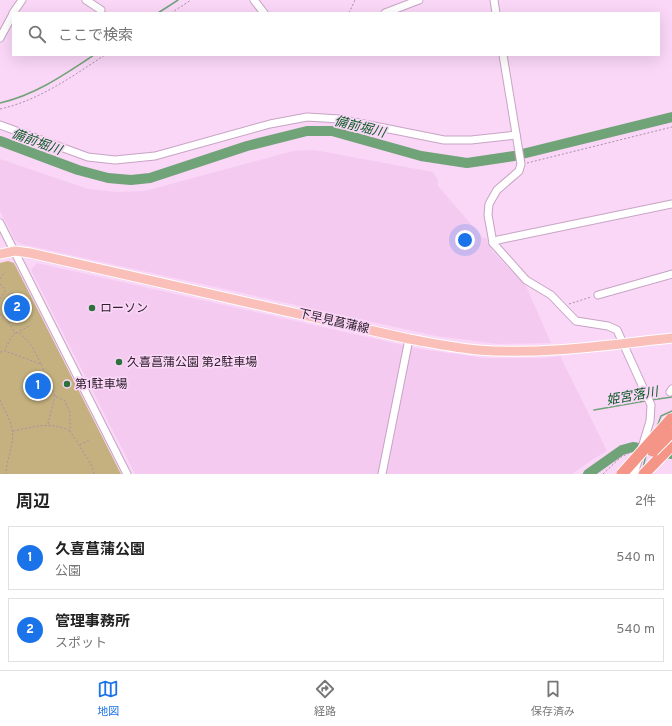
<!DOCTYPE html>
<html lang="ja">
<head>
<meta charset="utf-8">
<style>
	:root { --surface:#fff; --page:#f2f2f2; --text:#222; --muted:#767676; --line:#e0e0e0; --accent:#1a73e8 }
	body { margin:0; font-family:Overpass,"Noto Sans JP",sans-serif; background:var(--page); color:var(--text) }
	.you { position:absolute; left:465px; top:240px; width:14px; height:14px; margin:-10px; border:3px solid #fff; border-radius:50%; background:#1a73e8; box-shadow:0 0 0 6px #1a73e833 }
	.badge { display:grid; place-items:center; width:26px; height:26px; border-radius:50%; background:var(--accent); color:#fff; font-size:13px; font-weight:700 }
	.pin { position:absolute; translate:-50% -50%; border:2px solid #fff; box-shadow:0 1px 4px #0006 }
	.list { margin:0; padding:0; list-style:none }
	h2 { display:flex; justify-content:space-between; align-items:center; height:52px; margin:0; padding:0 16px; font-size:17px }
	h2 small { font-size:13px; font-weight:400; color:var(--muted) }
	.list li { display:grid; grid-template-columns:26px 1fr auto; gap:12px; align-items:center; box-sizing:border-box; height:64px; margin:0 8px 8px; padding:0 8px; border:1px solid var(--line); border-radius:0px }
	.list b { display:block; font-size:15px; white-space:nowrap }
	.list p { margin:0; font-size:13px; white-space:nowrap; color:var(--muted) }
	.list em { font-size:13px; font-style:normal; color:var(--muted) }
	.icon { flex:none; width:22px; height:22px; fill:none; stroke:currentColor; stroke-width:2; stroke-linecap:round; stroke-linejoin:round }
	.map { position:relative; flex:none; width:672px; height:474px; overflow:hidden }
	.search { position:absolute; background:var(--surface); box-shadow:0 4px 16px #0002; left:12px; right:12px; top:12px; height:44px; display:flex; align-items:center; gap:10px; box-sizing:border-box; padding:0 14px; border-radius:0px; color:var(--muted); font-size:15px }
	.sheet { height:196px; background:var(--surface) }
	nav { display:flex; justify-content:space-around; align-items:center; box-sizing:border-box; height:56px; border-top:1px solid var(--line); background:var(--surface); font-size:11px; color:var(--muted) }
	nav a { display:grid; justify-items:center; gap:2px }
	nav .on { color:var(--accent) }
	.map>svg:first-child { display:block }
	.built { fill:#f4caf1 }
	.green { fill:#c5b17f }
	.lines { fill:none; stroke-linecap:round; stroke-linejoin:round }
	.stream { stroke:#71a378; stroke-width:1.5 }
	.river { stroke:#71a378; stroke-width:10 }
	.building { fill:#c5a9df; stroke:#847196 }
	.minor-casing { stroke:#c7a4c4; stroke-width:9 }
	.major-casing { stroke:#fff; stroke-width:11 }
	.highway-casing { stroke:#fff; stroke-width:13 }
	.path { stroke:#aa8fa8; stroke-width:1; stroke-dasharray:2 2; stroke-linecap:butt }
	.minor { stroke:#fff; stroke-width:7 }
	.major { stroke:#f9bfb8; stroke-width:9 }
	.highway { stroke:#f59588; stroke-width:11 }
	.highway-bridge-casing { stroke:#fff; stroke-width:13; stroke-linecap:butt }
	.highway-bridge { stroke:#f59588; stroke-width:11 }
	.poi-dot { fill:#2d713c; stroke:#fad6f7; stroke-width:1.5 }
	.labels { text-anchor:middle; stroke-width:3.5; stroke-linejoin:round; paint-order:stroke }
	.poi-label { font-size:12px; fill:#2f212e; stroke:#fad6f7; text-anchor:start }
	.street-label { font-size:12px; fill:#2f212e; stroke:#fad6f7 }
	.water-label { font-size:13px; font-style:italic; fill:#0b5b25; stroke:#fad6f7 }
</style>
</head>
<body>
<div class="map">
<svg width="672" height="474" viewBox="0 0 672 474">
	<rect width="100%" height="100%" fill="#fad6f7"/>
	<g class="built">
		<polygon points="314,150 433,172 438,180 438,186 483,238 486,238 493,252 526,286 551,343 499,344 436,336 21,244 15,240 0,211 0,159 88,189 117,192 145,191 293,151"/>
		<polygon points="37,263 420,349 484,358 545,358 560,356 607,451 593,459 572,474 135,474 31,270"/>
	</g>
	<polygon class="green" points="8,261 14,263 121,474 0,474 0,263"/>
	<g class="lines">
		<g class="stream">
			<polyline points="158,13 178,0"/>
			<path d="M0,103C35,95 64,75 94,55"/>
			<polyline points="651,400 672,397"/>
			<polyline points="594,410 645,401"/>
			<polyline points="657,427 661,416 672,411"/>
			<polyline points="643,468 646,455"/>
		</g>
		<g class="river">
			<polyline points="0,141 78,170 108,178 131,180 150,178 247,146 307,131 332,131 421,156 467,163 514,156 672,117"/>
			<polyline points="588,474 622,450 633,447 672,454"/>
		</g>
	</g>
	<polygon class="building" points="13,293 18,302 20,301 25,309 14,314 8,296"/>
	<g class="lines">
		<defs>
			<g id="minor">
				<polyline points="86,0 101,10"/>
				<polyline points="254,0 264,13"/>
				<polyline points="494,0 496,13"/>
				<polyline points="13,13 22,0"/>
				<polyline points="385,13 419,0"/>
				<polyline points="0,38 13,14"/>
				<polyline points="503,55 521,164 519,171 497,190 489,204 488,215 493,243 526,280 551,295 576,321 608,326 617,330 651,405 650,421 634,474"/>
				<polyline points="0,125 88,157 115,160 155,156 270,124 307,117 339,119 444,140 471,140 516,135"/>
				<polyline points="0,223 127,474"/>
				<polyline points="493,243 498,240 672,204"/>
				<polyline points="598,295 672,274"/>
				<polyline points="670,392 672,389"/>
				<polyline points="382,474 409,339"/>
			</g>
			<path id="major" d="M0,254L15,251L30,253L409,339C432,343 455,348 478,350C542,355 608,345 672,338"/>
			<polyline id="highway" points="644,474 672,445"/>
		</defs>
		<use href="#minor" class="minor-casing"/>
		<use href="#major" class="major-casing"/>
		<use href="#highway" class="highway-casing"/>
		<g class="path">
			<polyline points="171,13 191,0"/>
			<polyline points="349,13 355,0"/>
			<path d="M0,109C40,100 71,77 105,55"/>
			<polyline points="527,163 672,127"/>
			<polyline points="0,279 5,272"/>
			<polyline points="0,284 4,288 5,291 0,299"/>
			<polyline points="569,304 591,297"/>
			<polyline points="0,314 7,319 15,333 10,339 5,350"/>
			<polyline points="20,331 31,325"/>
			<polyline points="16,333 19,332 32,346 41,364"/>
			<polyline points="0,352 5,351 41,364 55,396 65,401 70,412 70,431 92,466 94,474"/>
			<path d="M0,400C4,410 11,420 12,430C15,445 6,460 6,474"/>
			<polyline points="48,424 55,396"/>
			<path d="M13,431C33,427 51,421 70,431"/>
			<polyline points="80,445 89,440"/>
			<polyline points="603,474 621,457 629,453"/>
		</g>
		<use href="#minor" class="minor"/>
		<use href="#major" class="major"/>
		<use href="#highway" class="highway"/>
		<defs>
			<g id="highway-bridge">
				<polyline points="653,451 672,432"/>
				<polyline points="622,474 671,419"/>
			</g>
		</defs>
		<use href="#highway-bridge" class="highway-bridge-casing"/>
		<use href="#highway-bridge" class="highway-bridge"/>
	</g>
	<g class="poi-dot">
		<circle cx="92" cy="308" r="4"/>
		<circle cx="119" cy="362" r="4"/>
		<circle cx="67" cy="384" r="4"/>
	</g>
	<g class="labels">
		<g class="poi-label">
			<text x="100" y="312">ローソン</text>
			<text x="127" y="366">久喜菖蒲公園 第2駐車場</text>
			<text x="75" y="388">第1駐車場</text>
		</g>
		<g class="street-label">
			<text transform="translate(334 321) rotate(13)" y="4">下早見菖蒲線</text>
		</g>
		<g class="water-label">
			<text transform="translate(360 126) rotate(14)" y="5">備前堀川</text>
			<text transform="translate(37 141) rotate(20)" y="5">備前堀川</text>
			<text transform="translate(632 395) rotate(-10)" y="5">姫宮落川</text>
		</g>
	</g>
</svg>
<div class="you"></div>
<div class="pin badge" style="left:38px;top:386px">1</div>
<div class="pin badge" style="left:17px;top:308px">2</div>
<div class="search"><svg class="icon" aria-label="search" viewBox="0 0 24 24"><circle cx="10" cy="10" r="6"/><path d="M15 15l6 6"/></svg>ここで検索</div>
</div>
<section class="sheet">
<h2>周辺<small>2件</small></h2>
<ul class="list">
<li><span class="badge">1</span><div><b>久喜菖蒲公園</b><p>公園</p></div><em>540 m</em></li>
<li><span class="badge">2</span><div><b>管理事務所</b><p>スポット</p></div><em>540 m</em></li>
</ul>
</section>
<nav>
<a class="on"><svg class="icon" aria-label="map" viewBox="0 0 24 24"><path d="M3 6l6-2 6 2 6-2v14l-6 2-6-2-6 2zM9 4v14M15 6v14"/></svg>地図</a>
<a><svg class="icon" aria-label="directions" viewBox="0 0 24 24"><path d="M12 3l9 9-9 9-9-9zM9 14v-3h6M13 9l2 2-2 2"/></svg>経路</a>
<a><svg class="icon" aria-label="saved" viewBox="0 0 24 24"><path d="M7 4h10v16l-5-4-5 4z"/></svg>保存済み</a>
</nav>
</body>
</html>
